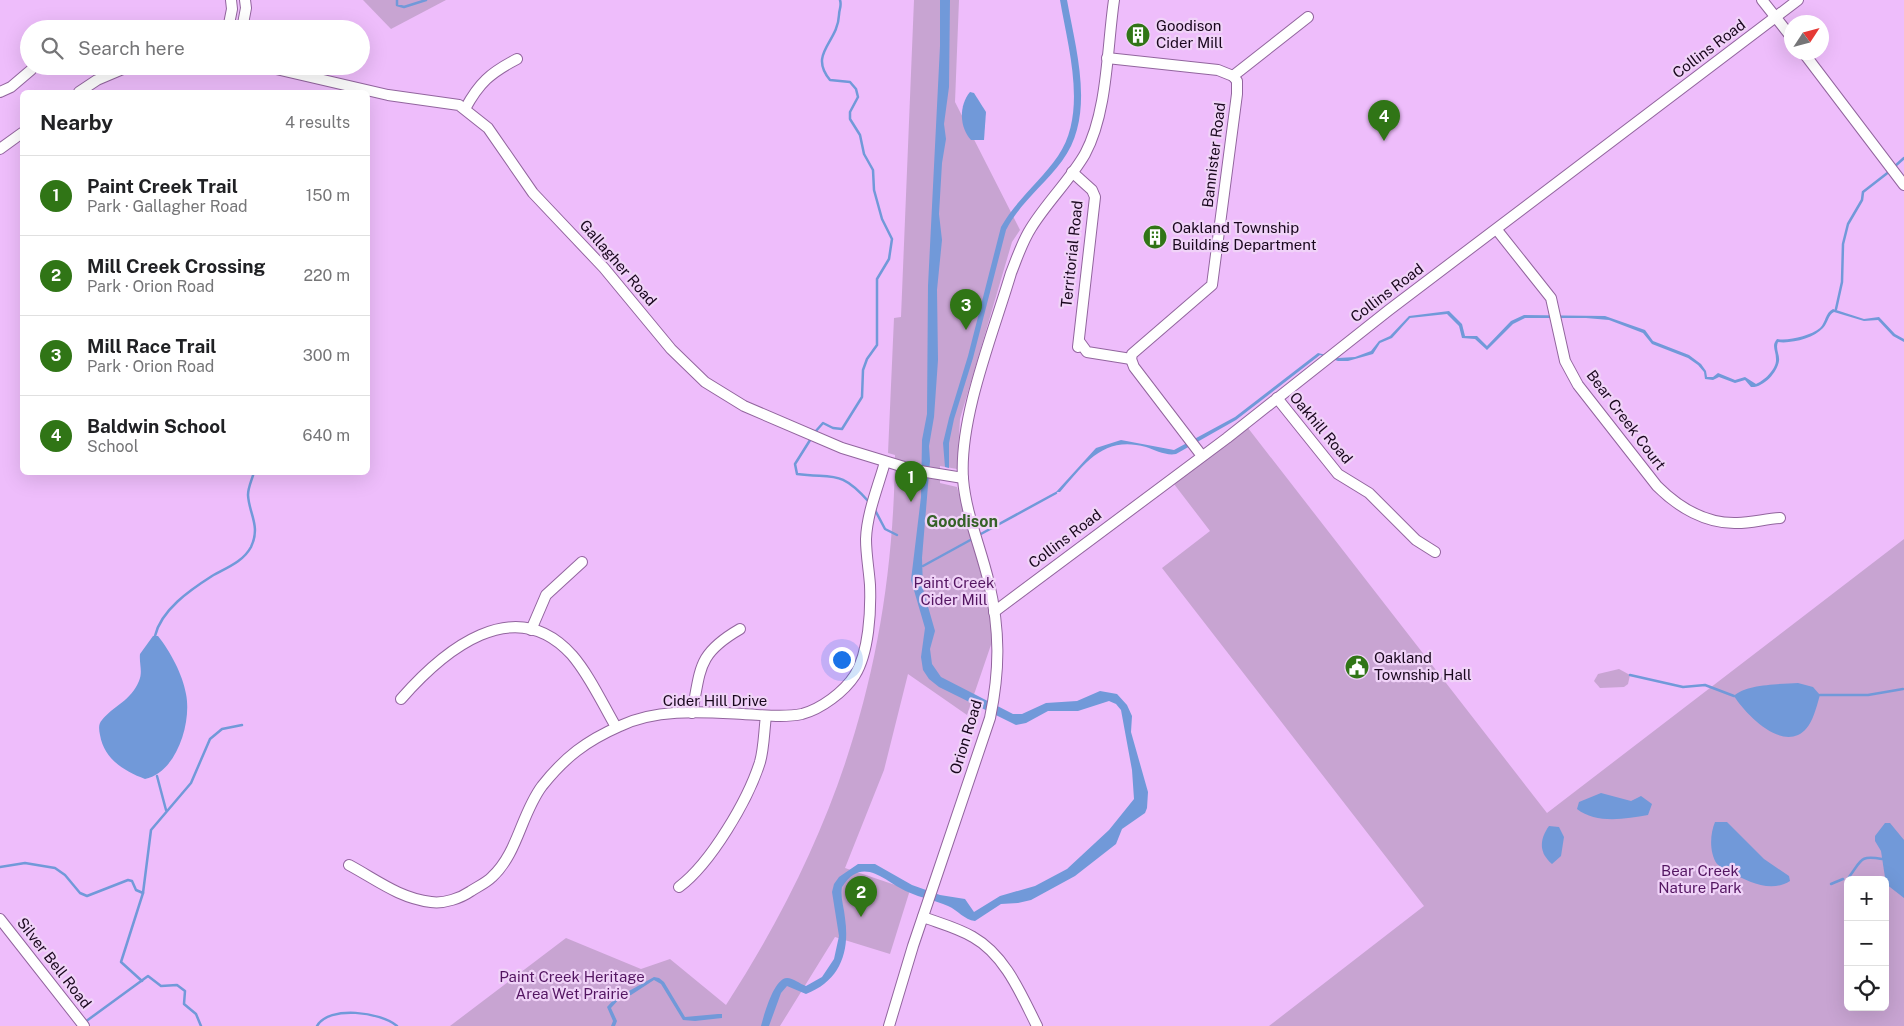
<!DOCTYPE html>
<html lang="en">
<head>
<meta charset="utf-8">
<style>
	:root { --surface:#fff; --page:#f2f2f2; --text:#202124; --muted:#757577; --line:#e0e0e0; --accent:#307516 }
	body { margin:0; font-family:"Public Sans",sans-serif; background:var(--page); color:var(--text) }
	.controls { position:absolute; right:15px; bottom:15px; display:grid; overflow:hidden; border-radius:8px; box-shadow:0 5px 20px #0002 }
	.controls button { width:45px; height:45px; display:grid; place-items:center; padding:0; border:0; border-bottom:1px solid var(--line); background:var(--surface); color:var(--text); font:25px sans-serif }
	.compass { position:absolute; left:1784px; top:15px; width:45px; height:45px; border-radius:50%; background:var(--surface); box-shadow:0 5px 20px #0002; rotate:54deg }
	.you { position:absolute; left:841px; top:659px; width:18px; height:18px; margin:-12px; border:4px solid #fff; border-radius:50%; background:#1a73e8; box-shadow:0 0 0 8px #1a73e833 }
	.badge { display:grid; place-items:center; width:32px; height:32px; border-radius:50%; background:var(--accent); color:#fff; font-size:16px; font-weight:700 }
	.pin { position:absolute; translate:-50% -41px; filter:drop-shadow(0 1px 2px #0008) }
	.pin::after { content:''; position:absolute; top:26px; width:18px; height:15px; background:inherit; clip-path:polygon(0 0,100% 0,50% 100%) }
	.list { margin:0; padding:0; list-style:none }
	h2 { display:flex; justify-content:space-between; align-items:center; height:65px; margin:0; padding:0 20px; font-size:21px }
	h2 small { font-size:16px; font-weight:400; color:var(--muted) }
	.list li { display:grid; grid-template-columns:32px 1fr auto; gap:15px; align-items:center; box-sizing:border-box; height:80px; padding:0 20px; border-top:1px solid var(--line) }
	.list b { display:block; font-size:19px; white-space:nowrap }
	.list p { margin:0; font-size:16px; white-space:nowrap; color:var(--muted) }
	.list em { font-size:16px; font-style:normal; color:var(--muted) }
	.icon { flex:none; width:28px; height:28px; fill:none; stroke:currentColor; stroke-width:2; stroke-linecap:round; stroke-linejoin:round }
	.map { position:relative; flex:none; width:1904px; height:1026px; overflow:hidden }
	.search { position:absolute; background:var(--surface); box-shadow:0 5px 20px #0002; left:20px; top:20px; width:350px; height:55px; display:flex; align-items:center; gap:12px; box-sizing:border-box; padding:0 18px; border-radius:28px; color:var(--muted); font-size:19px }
	.panel { position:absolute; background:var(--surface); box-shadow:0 5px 20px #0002; left:20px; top:90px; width:350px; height:385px; border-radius:8px }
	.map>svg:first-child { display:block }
	.green { fill:#c8a4d2; fill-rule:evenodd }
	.water { fill:#7199d9 }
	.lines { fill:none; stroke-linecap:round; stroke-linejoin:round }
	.stream { stroke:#7199d9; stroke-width:2.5 }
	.minor-casing { stroke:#92659e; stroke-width:12 }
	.minor { stroke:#fff; stroke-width:10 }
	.labels { text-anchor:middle; stroke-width:4.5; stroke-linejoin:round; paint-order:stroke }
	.poi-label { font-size:15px; fill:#19071d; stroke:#f0d3f8; text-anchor:start }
	.street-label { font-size:15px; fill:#19071d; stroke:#f0d3f8 }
	.park-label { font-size:15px; fill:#531561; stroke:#f0d3f8 }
	.neighbourhood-label { font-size:16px; font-weight:bold; fill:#366228; stroke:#f0d3f8 }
</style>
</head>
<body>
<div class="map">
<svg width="1904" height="1026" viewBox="0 0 1904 1026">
	<rect width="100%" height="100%" fill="#eebdfb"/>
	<g class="green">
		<polygon points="363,0 446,0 391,29"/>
		<path d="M914,0H959L955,102L1020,230L1012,242L960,419L957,469L940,466V483L957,487L984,585L994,636L967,715L908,674L884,770L845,868L910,890L890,954L835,937L780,1026H450L566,938L641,969L670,959L726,1005C838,832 893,662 895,455L888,453L894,318L901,317Z"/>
		<path d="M1248,428L1547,813L1904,539V1026H1269L1424,906L1162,568L1210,531L1174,484ZM1848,880H1885V1007H1848Z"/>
		<polygon points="1619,669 1630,675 1628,684 1624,687 1600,688 1594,681 1598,674"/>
	</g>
	<g class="water">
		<path d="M940,0H950L949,87L944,124L946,139L942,163L939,214L942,240L937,290L938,360L934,417L929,446L930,461L922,558L923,589L935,631L930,649L932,664L941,677L1013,714H1022L1046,703L1077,701L1100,691L1117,694L1127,705L1132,716L1131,732L1148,792L1147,808L1145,813L1122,829L1116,844L1075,876L1031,900L1018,903L1001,904L975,921C964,920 958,910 948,906C935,900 921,898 908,892C885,882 863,854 842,887C840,897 844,907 845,918C850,952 840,981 806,994L787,986L781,993L769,1026H761C764,1015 774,978 787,978C793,978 800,984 806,986L822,977L834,959L839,936L832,892L834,884L839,877L858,864H875L912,885L940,895L965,899L974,912L1000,896L1035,886L1067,869L1109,830L1134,799L1132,770L1121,710L1116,704L1109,701L1078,711H1048L1026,723L1016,725L939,687L929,679L923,670L921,657L925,628L911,580L921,497L922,440L927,414L928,286L940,46Z"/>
		<path d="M1060,0H1067C1076,51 1096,115 1062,161C1044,185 1020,203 1006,230L973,358L954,419L949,443V468L945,467L943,443L949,418L968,356L1001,227C1016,200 1041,181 1058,156C1088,112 1068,48 1060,0Z"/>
		<path d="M970,92L974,93L986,112L984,140H971C959,127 959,105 970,92Z"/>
		<path d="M1833,309L1864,319L1879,317L1895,334L1904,339V342L1893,336L1878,320L1864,321L1834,312C1828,315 1828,323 1823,328C1814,338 1791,344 1778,342C1775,349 1780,355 1779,361C1777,373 1763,388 1751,387L1745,380L1735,383L1719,377L1713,380L1705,379L1704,372L1698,365L1688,358L1652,344L1643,333L1609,320L1586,318H1525L1513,324L1487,350L1475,339L1462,338L1459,326L1447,314L1410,318L1392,338L1380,343L1373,354L1348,361H1338L1320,355L1236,420L1176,454C1166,456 1155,450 1146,447C1104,435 1085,463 1060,492H1056L1096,448L1121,440L1174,450L1235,417L1318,353L1338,358L1355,357L1371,351L1379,341L1390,336L1409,316L1449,311L1462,324L1465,336H1477L1487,346L1511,321L1524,315L1605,316L1645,330L1653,341L1689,355L1701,364L1706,371L1707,377H1713L1718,373L1735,380L1745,377L1756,384C1764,381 1777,369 1776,359C1776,350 1771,346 1777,339C1789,341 1810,336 1820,328C1826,322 1825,313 1833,309Z"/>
		<path d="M153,636H158C170,651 183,675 186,694C192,723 176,773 145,779C124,771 104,759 100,735C99,730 98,724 102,720C113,706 131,701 139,681C143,672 139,663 140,654Z"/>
		<path d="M1798,683L1813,687L1820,695C1816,708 1812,729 1798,735C1775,745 1745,713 1734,696C1745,684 1781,684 1798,683Z"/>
		<path d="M1601,793L1631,801L1641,796L1652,804L1648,815C1625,819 1596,824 1577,809L1579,802Z"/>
		<path d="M1715,822H1727L1764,859L1789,876L1790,881C1771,893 1748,882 1731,872C1727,870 1720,867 1717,864C1709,852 1710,834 1715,822Z"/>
		<polygon points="1885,823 1890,823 1904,840 1904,898 1886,884 1881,851 1875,841 1875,836"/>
		<path d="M1549,826L1559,827L1564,837L1561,856L1552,864C1539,853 1539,840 1549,826Z"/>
		<polygon points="654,977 659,978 664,982 685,1017 718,1014 722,1014 722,1018 695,1021 683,1020 661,984 654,980 631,995 621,997 611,1008 617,1021 615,1026 611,1026 613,1021 607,1007 619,994 629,991"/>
	</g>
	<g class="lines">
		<g class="stream">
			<polyline points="397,0 397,5 404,7 426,0"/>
			<polyline points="1894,167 1904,158"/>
			<polyline points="1836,309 1842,282 1843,244 1848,224 1862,200 1863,192 1890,171"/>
			<path d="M815,432L823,423L833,428L842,429L862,397L863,370L867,359L877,345V279L889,259L892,239L882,219L874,190L873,170L864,154L860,135L850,119V112L858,97L856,89L850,82L830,80C808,53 838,43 839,15C839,9 842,6 840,0"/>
			<path d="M812,437L795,464L797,474C834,479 840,469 869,502"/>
			<polyline points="875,510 885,529 897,535"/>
			<polyline points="979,535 1056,493"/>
			<polyline points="923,566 974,538"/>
			<path d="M155,636C161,610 190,590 212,576C226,568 243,562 251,547C261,526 249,514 248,495C248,487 252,480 254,472"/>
			<polyline points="1630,675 1683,687 1705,685 1734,696"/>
			<polyline points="1820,695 1868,695 1903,689"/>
			<polyline points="157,776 166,810"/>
			<polyline points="0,867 25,863 55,868 65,875 80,893 87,896 128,880 132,881 136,890 143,893"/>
			<path d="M1849,877C1862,860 1859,855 1882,859"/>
			<polyline points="1831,884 1843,879"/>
			<polyline points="142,981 121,962 143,893 151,830 191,783 210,739 222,729 242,725"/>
			<polyline points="85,1022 148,976 161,986 177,985 185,991 184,1004 196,1014 201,1026"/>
			<path d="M317,1026C329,1005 381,1012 397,1026"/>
		</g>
		<defs>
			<g id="minor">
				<polyline points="1762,0 1792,38"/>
				<polyline points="228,29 232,9 231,0"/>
				<polyline points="242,29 246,8 245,0"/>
				<polyline points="1803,52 1904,185"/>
				<polyline points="1107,58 1218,70 1233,76"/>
				<polyline points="263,66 388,95 459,105 488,128 533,193 604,268 671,349 705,382 744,406 842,448 914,470 963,478"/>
				<polyline points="1233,76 1308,17"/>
				<polyline points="0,92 11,87 31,70"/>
				<polyline points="79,92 97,80 130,66"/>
				<path d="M465,109C479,83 490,73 517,59"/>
				<polyline points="0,149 22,133"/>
				<polyline points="1072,172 1092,190 1095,197 1078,347"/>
				<path d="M1497,230L1551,298L1565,361L1578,385L1657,486C1678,507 1706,524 1737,523C1751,523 1765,519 1780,518"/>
				<polyline points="1079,341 1087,352 1131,359"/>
				<polyline points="1131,359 1132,354 1212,285 1237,94 1237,81 1233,76"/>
				<polyline points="1131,359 1134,367 1202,456"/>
				<polyline points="1277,398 1338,474 1369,493 1416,540 1435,552"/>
				<polyline points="994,612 1227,438 1389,310 1798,0"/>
				<polyline points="531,630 546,595 582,562"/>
				<path d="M401,699C443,651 514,591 572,655C590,676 602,703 616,727"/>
				<path d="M692,713C701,668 697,654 740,629"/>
				<path d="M349,865C377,880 399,898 431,902C444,904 461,898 471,891C477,887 486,883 492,877C518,853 521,814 542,786C565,757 586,741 620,726C657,708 704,712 743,714C763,715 783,718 802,714C821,709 844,692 855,675C869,652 871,611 870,585C869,570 866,555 866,539C867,513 878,487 885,462"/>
				<path d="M679,887C711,863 748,800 760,762C764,748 764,731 766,716"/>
				<path d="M923,917C939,923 958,928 973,937C1005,955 1021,994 1037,1026"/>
				<polyline points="0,919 84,1026"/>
				<path d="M889,1026L913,946L990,718C1000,670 1000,630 989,583C981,548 966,515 963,479C959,417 993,334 1011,273C1017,258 1022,242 1031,228C1047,202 1070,180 1085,154C1108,111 1107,47 1114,0"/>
			</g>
		</defs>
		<use href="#minor" class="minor-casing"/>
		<use href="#minor" class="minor"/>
	</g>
	<defs>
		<symbol id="building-disc" viewBox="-11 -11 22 22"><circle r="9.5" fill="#307516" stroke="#f0d3f8"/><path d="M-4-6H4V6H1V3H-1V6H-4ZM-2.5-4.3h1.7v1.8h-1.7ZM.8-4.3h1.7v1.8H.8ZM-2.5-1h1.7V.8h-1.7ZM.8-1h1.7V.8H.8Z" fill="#fff"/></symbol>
		<symbol id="civic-disc" viewBox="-11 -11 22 22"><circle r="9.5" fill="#307516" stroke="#f0d3f8"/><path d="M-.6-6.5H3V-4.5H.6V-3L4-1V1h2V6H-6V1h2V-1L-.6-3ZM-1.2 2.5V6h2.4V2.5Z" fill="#fff"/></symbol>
	</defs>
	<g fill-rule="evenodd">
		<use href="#building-disc" x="1124" y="21" width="28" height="28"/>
		<use href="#building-disc" x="1141" y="223" width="28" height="28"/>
		<use href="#civic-disc" x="1343" y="653" width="28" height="28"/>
	</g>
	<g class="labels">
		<g class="poi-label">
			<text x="1156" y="31">Goodison<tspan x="1156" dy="17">Cider Mill</tspan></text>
			<text x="1172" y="233">Oakland Township<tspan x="1172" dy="17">Building Department</tspan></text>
			<text x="1374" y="663">Oakland<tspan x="1374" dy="17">Township Hall</tspan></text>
		</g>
		<g class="street-label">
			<text transform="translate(1709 49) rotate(-37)" y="5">Collins Road</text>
			<text transform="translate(1214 155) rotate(-83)" y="5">Bannister Road</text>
			<text transform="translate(1072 254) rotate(-84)" y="5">Territorial Road</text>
			<text transform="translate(618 263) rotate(49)" y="5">Gallagher Road</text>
			<text transform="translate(1387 293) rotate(-37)" y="5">Collins Road</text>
			<text transform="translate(1626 420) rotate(53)" y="5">Bear Creek Court</text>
			<text transform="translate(1321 428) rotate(50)" y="5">Oakhill Road</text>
			<text transform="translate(1065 539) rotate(-37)" y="5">Collins Road</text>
			<text x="715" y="706">Cider Hill Drive</text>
			<text transform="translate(966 737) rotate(-73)" y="5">Orion Road</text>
			<text transform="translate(54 963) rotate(52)" y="5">Silver Bell Road</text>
		</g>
		<g class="park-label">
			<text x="954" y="588">Paint Creek<tspan x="954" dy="17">Cider Mill</tspan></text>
			<text x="1700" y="876">Bear Creek<tspan x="1700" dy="17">Nature Park</tspan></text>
			<text x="572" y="982">Paint Creek Heritage<tspan x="572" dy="17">Area Wet Prairie</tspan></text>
		</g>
		<g class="neighbourhood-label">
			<text x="962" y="527">Goodison</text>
		</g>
	</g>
</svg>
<div class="controls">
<button>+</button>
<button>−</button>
<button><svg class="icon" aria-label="locate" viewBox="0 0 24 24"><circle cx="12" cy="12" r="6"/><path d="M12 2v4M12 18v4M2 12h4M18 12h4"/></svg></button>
</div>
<svg class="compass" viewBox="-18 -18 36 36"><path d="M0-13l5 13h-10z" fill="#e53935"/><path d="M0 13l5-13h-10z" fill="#757577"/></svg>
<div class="you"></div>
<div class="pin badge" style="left:911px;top:502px">1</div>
<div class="pin badge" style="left:861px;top:917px">2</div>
<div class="pin badge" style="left:966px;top:330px">3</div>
<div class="pin badge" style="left:1384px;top:141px">4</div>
<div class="search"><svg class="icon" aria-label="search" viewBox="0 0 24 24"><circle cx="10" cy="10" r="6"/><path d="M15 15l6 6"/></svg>Search here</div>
<section class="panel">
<h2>Nearby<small>4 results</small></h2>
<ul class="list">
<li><span class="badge">1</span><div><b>Paint Creek Trail</b><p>Park · Gallagher Road</p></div><em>150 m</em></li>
<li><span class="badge">2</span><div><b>Mill Creek Crossing</b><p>Park · Orion Road</p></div><em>220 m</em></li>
<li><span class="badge">3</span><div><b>Mill Race Trail</b><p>Park · Orion Road</p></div><em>300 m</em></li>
<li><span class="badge">4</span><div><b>Baldwin School</b><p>School</p></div><em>640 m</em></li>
</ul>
</section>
</div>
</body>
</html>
